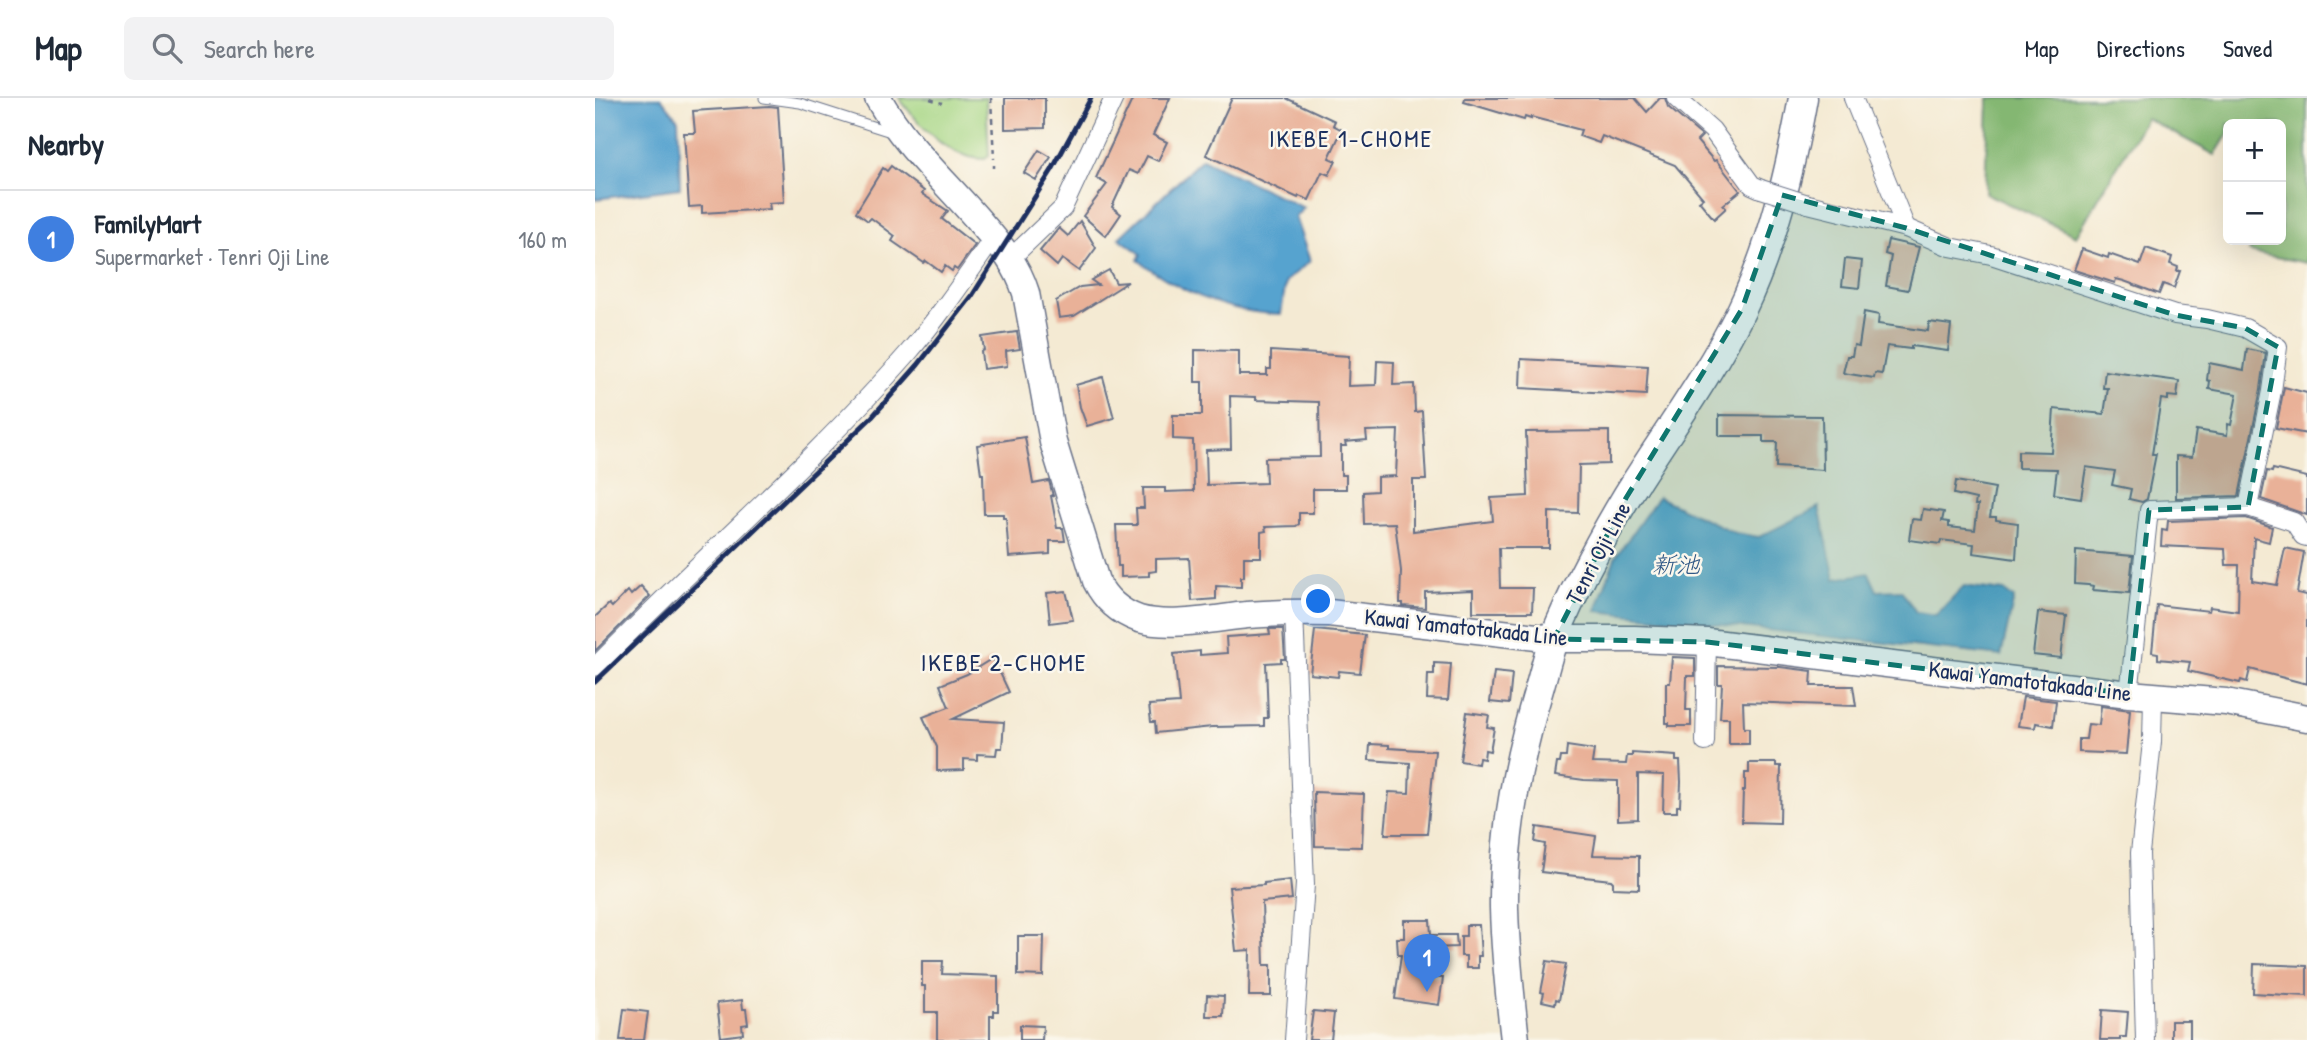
<!DOCTYPE html>
<html lang="en">
<head>
<meta charset="utf-8">
<style>
	:root { --surface:#fff; --page:#f2f2f3; --text:#1f2937; --muted:#747a83; --line:#e0e1e3; --accent:#0b8043 }
	body { margin:0; font-family:"Patrick Hand","Klee One",sans-serif; background:var(--page); color:var(--text) }
	.controls { position:absolute; right:21px; top:21px; display:grid; overflow:hidden; border-radius:10px; box-shadow:0 7px 28px #0002 }
	.controls button { width:63px; height:63px; display:grid; place-items:center; padding:0; border:0; border-bottom:2px solid var(--line); background:var(--surface); color:var(--text); font:35px sans-serif }
	.you { position:absolute; left:724px; top:504px; width:24px; height:24px; margin:-18px; border:5px solid #fff; border-radius:50%; background:#1a73e8; box-shadow:0 0 0 10px #1a73e833 }
	.badge { display:grid; place-items:center; width:46px; height:46px; border-radius:50%; background:var(--accent); color:#fff; font-size:23px; font-weight:700 }
	.pin { position:absolute; translate:-50% -58px; filter:drop-shadow(0 2px 4px #0008) }
	.pin::after { content:''; position:absolute; top:37px; width:24px; height:21px; background:inherit; clip-path:polygon(0 0,100% 0,50% 100%) }
	.list { margin:0; padding:0; list-style:none }
	h2 { display:flex; justify-content:space-between; align-items:center; height:91px; margin:0; padding:0 28px; font-size:30px }
	h2 small { font-size:23px; font-weight:400; color:var(--muted) }
	.list li { display:grid; grid-template-columns:46px 1fr auto; gap:21px; align-items:center; box-sizing:border-box; height:98px; padding:0 28px; border-top:2px solid var(--line) }
	.list b { display:block; font-size:26px; white-space:nowrap }
	.list p { margin:0; font-size:23px; white-space:nowrap; color:var(--muted) }
	.list em { font-size:23px; font-style:normal; color:var(--muted) }
	.icon { flex:none; width:38px; height:38px; fill:none; stroke:currentColor; stroke-width:2; stroke-linecap:round; stroke-linejoin:round }
	.map { position:relative; flex:none; width:1712px; height:942px; overflow:hidden }
	header { display:flex; align-items:center; gap:42px; box-sizing:border-box; height:98px; padding:0 35px; background:var(--surface); border-bottom:2px solid var(--line) }
	header strong { font-size:33px }
	nav { display:flex; gap:38px; margin-inline-start:auto; font-size:24px }
	.search { width:490px; height:63px; background:var(--page); display:flex; align-items:center; gap:18px; box-sizing:border-box; padding:0 24px; border-radius:10px; color:var(--muted); font-size:26px }
	main { display:flex }
	aside { flex:1; background:var(--surface) }
	.map>svg:first-child { display:block }
	.green { fill:#a6d684; stroke:#608271; stroke-width:2 }
	.forest { fill:#84b772; stroke:#507368; stroke-width:2 }
	.water { fill:#57a3cf; stroke:#396996; stroke-width:2 }
	.building { fill:#e9b198; fill-rule:evenodd }
	.lines { fill:none; stroke-linecap:round; stroke-linejoin:round }
	.lane-casing { stroke:#677087; stroke-width:11 }
	.street-casing { stroke:#677087; stroke-width:20 }
	.secondary-casing { stroke:#677087; stroke-width:29 }
	.primary-casing { stroke:#677087; stroke-width:31 }
	.path { stroke:#677087; stroke-width:2.5; stroke-dasharray:5 5; stroke-linecap:butt }
	.lane { stroke:#fff; stroke-width:9 }
	.street { stroke:#fff; stroke-width:18 }
	.secondary { stroke:#fff; stroke-width:26 }
	.primary { stroke:#fff; stroke-width:28 }
	.rail { stroke:#1b2f5e; stroke-width:5 }
	.street-bridge-casing { stroke:#677087; stroke-width:20; stroke-linecap:butt }
	.street-bridge { stroke:#fff; stroke-width:18 }
	.marked { fill:#0f766e; fill-opacity:0.2; stroke:#0f766e; stroke-width:5; stroke-dasharray:14 9; stroke-linejoin:round }
	.labels { text-anchor:middle; stroke-width:5; stroke-linejoin:round; paint-order:stroke }
	.street-label { font-size:23px; fill:#1b2f5e; stroke:#fbf7ec }
	.neighbourhood-label { font-size:24px; letter-spacing:2px; fill:#1b2f5e; stroke:#fbf7ec }
	.water-label { font-size:24px; font-style:italic; fill:#305886; stroke:#fbf7ec }
</style>
</head>
<body>
<header>
<strong>Map</strong>
<div class="search"><svg class="icon" aria-label="search" viewBox="0 0 24 24"><circle cx="10" cy="10" r="6"/><path d="M15 15l6 6"/></svg>Search here</div>
<nav><a>Map</a><a>Directions</a><a>Saved</a></nav>
</header>
<main>
<aside>
<h2>Nearby<small></small></h2>
<ul class="list">
<li><span class="badge" style="background:#3f7fe0">1</span><div><b>FamilyMart</b><p>Supermarket · Tenri Oji Line</p></div><em>160 m</em></li>
</ul>
</aside>
<div class="map">
<svg width="1712" height="942" viewBox="0 0 1712 942">
	<rect width="100%" height="100%" fill="#fbf7ec"/>
	<filter id="ink" filterUnits="userSpaceOnUse"><feTurbulence type="fractalNoise" baseFrequency=".0143" numOctaves="2"/><feDisplacementMap in="SourceGraphic" scale="14" xChannelSelector="R" yChannelSelector="G"/><feConvolveMatrix kernelMatrix="1 2 1 2 8 2 1 2 1" color-interpolation-filters="sRGB"/></filter>
	<filter id="wash" filterUnits="userSpaceOnUse"><feTurbulence type="fractalNoise" baseFrequency=".00686" numOctaves="4" result="noise"/><feDisplacementMap in="SourceGraphic" scale="28" xChannelSelector="R" yChannelSelector="G"/><feGaussianBlur stdDeviation="1.57" result="paint"/><feColorMatrix in="noise" values="0 0 0 0 0 0 0 0 0 0 0 0 0 0 0 0 0 1.4 0 .05"/><feComposite in="paint" operator="in"/></filter>
	<g filter="url(#wash)">
		<rect width="100%" height="100%" fill="#f4ead3"/>
		<path class="green" d="M304,0H391L394,57L390,61C353,61 324,27 304,0Z"/>
		<polygon class="forest" points="1393,0 1712,0 1712,165 1654,154 1658,142 1686,142 1686,26 1633,26 1633,36 1620,57 1551,20 1481,138 1390,95"/>
		<g class="water">
			<polygon points="0,0 66,0 83,21 85,90 0,101"/>
			<path d="M607,61L709,110L700,119L715,163L691,183L686,216C634,216 583,193 543,162L546,156L524,140Z"/>
			<polygon points="1063,399 1140,435 1164,439 1224,409 1240,481 1274,475 1282,493 1306,492 1321,514 1341,517 1369,488 1409,493 1419,500 1406,558 1001,513 1020,460"/>
		</g>
		<g id="blocks">
			<g class="building">
				<polygon points="410,0 450,0 450,30 410,31"/>
				<polygon points="538,0 575,0 558,37 572,44 563,63 552,58 543,76 534,72 517,109 526,116 511,138 488,118 512,86 501,80"/>
				<polygon points="637,0 691,0 740,23 738,27 747,32 734,60 741,63 734,77 727,74 714,102 704,98 703,100 611,57"/>
				<polygon points="870,0 1040,0 1052,14 1065,0 1070,0 1073,9 1107,38 1102,43 1119,63 1121,62 1145,93 1128,107 1131,110 1119,121 1104,103 1108,100 1080,67 1007,38 1004,45 984,38 986,32 936,19 936,21 930,19 929,22 869,4"/>
				<polygon points="174,8 183,9 189,104 174,105 175,111 107,115 107,108 94,109 89,35 100,35 98,13"/>
				<polygon points="444,52 456,59 441,82 429,75"/>
				<polygon points="296,68 329,93 327,96 353,113 347,121 380,147 362,172 359,170 357,173 350,168 346,174 331,163 329,165 297,143 300,138 276,120 273,123 261,114 288,70 292,73"/>
				<polygon points="485,123 501,150 484,173 467,161 462,168 445,153 464,130 473,138"/>
				<polygon points="1293,142 1324,149 1313,192 1291,188 1296,158 1290,156"/>
				<polygon points="1551,150 1577,159 1575,166 1583,169 1582,173 1585,173 1579,190 1568,186 1564,196 1529,183 1521,181 1520,185 1479,172 1487,151 1513,160 1514,156 1545,167"/>
				<polygon points="1250,161 1267,163 1264,190 1247,188"/>
				<polygon points="514,172 521,185 533,184 479,218 464,220 461,203 485,189 503,187 496,182"/>
				<polygon points="1269,214 1284,217 1283,226 1333,233 1334,224 1356,227 1353,253 1316,248 1316,251 1292,248 1287,276 1280,275 1279,280 1248,275 1252,258 1257,258 1259,247 1264,248"/>
				<polygon points="422,234 425,251 411,253 412,268 388,271 386,253 389,252 387,239"/>
				<polygon points="1652,251 1671,255 1666,291 1644,398 1581,400 1581,358 1597,359 1601,332 1632,337 1633,326 1636,327 1642,296 1614,291 1615,283 1612,282 1614,265 1649,272"/>
				<path d="M600,252L644,253V277H672V271H676V253L754,258L753,288L781,287L782,263L799,264L798,287L819,286L820,314L827,313L831,382H818V433L898,423L896,400L933,398L931,334L1014,333V366L984,367L983,415L954,414V450H904L905,490H938L937,514H878V492L830,494V510L808,508V505H805L806,473L800,425L769,426L768,394L782,393V379L801,378L803,332L771,333L772,342L750,344L751,348H746V377H751V391H718V415H704V426L701,428L670,429L671,433L666,434V459H649V479H646V489L621,488V501L597,503L594,460L561,461V473L554,474V478L526,479V468H523L521,427H542L541,410H549L548,390H570V394L599,393L598,342L578,341V317H607V284H600ZM635,298L661,299V302L724,304L725,359L670,360L671,385L612,387L611,352L636,351Z"/>
				<polygon points="926,261 1053,268 1051,297 925,290"/>
				<polygon points="1510,273 1584,283 1582,299 1573,298 1573,302 1566,301 1557,356 1561,356 1552,401 1547,404 1534,401 1536,391 1517,387 1520,373 1491,369 1486,400 1459,396 1462,371 1423,370 1423,353 1456,354 1459,311 1509,316 1513,290 1508,290"/>
				<polygon points="508,279 519,320 492,328 485,309 481,287"/>
				<polygon points="1689,289 1712,295 1712,336 1681,330"/>
				<polygon points="1124,317 1227,318 1228,372 1181,369 1182,344 1168,344 1168,338 1124,338"/>
				<polygon points="430,339 438,386 454,383 458,398 456,398 462,430 468,430 470,443 455,443 455,456 414,459 411,420 408,420 408,416 389,416 388,376 386,376 382,347"/>
				<polygon points="1678,371 1712,379 1712,417 1666,401 1672,373 1677,374"/>
				<polygon points="1361,383 1400,390 1395,419 1401,419 1401,422 1423,425 1421,461 1378,455 1379,446 1346,442 1345,446 1314,442 1317,421 1326,422 1328,411 1349,414 1347,423 1354,424 1354,429 1380,432 1383,407 1380,407 1381,401 1359,396"/>
				<polygon points="1651,420 1677,429 1674,444 1659,440 1657,483 1682,487 1690,450 1709,454 1702,495 1712,497 1712,586 1655,571 1652,584 1646,582 1645,585 1593,573 1595,564 1563,561 1563,555 1557,554 1562,507 1614,513 1615,509 1643,513 1644,467 1631,467 1630,451 1566,448 1567,432 1572,433 1573,423"/>
				<polygon points="1481,453 1538,458 1534,495 1498,492 1499,488 1493,487 1480,486"/>
				<polygon points="46,488 55,498 0,553 0,519 14,506 17,509 33,493 36,497"/>
				<polygon points="471,493 478,522 455,525 452,495"/>
				<polygon points="1443,514 1471,517 1466,560 1438,557"/>
				<polygon points="674,531 688,531 690,561 686,561 686,564 671,565 673,620 669,620 669,628 617,629 561,635 560,624 556,624 554,607 584,605 579,556 605,553 605,557 632,555 631,539 675,536"/>
				<polygon points="720,532 770,537 765,575 744,573 743,579 715,576"/>
				<polygon points="1077,559 1100,560 1100,578 1092,578 1091,612 1096,612 1096,628 1074,628 1074,625 1071,625 1071,585 1075,585"/>
				<polygon points="398,560 414,594 358,621 409,624 407,650 402,650 401,657 382,656 382,662 369,661 369,672 342,673 342,649 328,619 354,609 345,587 372,576"/>
				<polygon points="839,565 856,566 853,602 832,601 833,576 839,576"/>
				<polygon points="1123,568 1185,569 1217,573 1216,588 1258,588 1261,608 1148,604 1149,630 1154,630 1154,646 1134,646 1134,620 1125,620 1127,586 1123,586"/>
				<polygon points="899,574 917,576 914,606 895,604"/>
				<polygon points="1428,599 1461,603 1458,628 1441,625 1440,630 1423,628"/>
				<polygon points="1506,608 1535,612 1531,656 1484,654 1484,641 1491,641 1493,626 1504,627"/>
				<polygon points="872,614 894,617 892,629 899,630 895,653 890,652 889,661 884,660 883,666 865,663"/>
				<polygon points="775,646 794,647 794,650 840,653 832,736 790,736 794,694 814,695 815,665 774,662"/>
				<polygon points="972,648 999,652 997,665 1031,666 1032,658 1037,658 1037,655 1081,658 1081,663 1085,663 1086,684 1085,708 1082,708 1082,714 1068,714 1069,677 1043,676 1043,721 1023,722 1023,683 989,682 960,678 962,665 965,665 966,659 971,659"/>
				<polygon points="1154,665 1181,665 1181,668 1186,668 1185,725 1147,724 1148,692 1150,692 1150,675 1154,675"/>
				<polygon points="719,694 769,696 767,749 720,748"/>
				<polygon points="942,729 1001,738 998,757 1044,758 1044,791 1018,790 1018,784 1016,782 946,774 950,746 940,744"/>
				<polygon points="695,782 697,801 667,804 669,867 676,867 676,898 654,898 655,852 641,853 634,789 669,787 669,785"/>
				<polygon points="809,822 835,822 836,837 861,837 862,849 836,850 837,879 848,880 844,907 800,901 806,857 803,857 802,840 809,840"/>
				<polygon points="871,827 884,827 886,858 883,858 883,870 871,870 871,858 866,858 866,838 871,838"/>
				<polygon points="423,838 449,838 448,878 423,877"/>
				<polygon points="327,863 348,863 347,876 403,878 403,913 399,913 399,918 395,918 395,942 342,942 342,914 330,914 330,888 327,888"/>
				<polygon points="952,863 971,866 964,902 961,901 960,906 947,903 949,895 946,894"/>
				<polygon points="1659,866 1712,868 1712,898 1658,895"/>
				<polygon points="612,897 629,898 628,918 611,918"/>
				<polygon points="147,902 148,911 151,911 153,926 147,927 148,936 126,939 122,905"/>
				<polygon points="29,911 53,914 49,942 25,942"/>
				<polygon points="1507,912 1533,914 1531,939 1525,939 1525,942 1505,942"/>
				<polygon points="718,913 739,915 736,942 714,942"/>
				<rect x="1576" y="923" width="19" height="19"/>
				<polygon points="425,927 448,928 447,942 425,942"/>
			</g>
		</g>
	</g>
	<g filter="url(#ink)">
		<use href="#blocks" fill-opacity="0" stroke="#677087" stroke-width="2"/>
		<g class="lines">
			<defs>
				<polyline id="lane" points="169,0 205,5 299,35"/>
				<g id="street">
					<polyline points="1081,0 1117,32 1157,87 1166,91"/>
					<polyline points="1258,0 1311,130"/>
					<polyline points="1213,106 1311,130 1355,149 1396,157 1580,217 1612,221 1650,230 1683,249 1677,293 1653,409"/>
					<polyline points="416,160 468,110 519,0"/>
					<polyline points="699,514 710,786 699,942"/>
					<path d="M0,569C103,463 216,366 313,255C344,219 371,179 399,139"/>
					<polyline points="1534,596 1554,412 1653,409 1699,424 1708,438 1712,439"/>
					<polyline points="1110,644 1112,544"/>
					<polyline points="1550,942 1545,755 1557,644 1558,598"/>
				</g>
				<path id="secondary" d="M283,0C309,47 350,83 385,124C405,147 422,166 431,195L458,344L501,483C510,501 524,514 544,521C575,530 621,520 652,517C680,515 706,514 734,515L959,541H1039L1112,544L1534,596L1631,604L1712,620"/>
				<path id="primary" d="M920,942C915,898 910,854 909,810C908,736 923,661 944,591C949,574 953,556 959,540C979,491 1005,443 1032,398C1070,337 1114,278 1146,213C1178,147 1195,72 1208,0"/>
			</defs>
			<use href="#lane" class="lane-casing"/>
			<use href="#street" class="street-casing"/>
			<use href="#secondary" class="secondary-casing"/>
			<use href="#primary" class="primary-casing"/>
			<g class="path">
				<polyline points="396,0 399,61"/>
				<polyline points="335,1 347,5"/>
				<polyline points="399,67 399,70"/>
			</g>
			<use href="#lane" class="lane"/>
			<use href="#street" class="street"/>
			<use href="#secondary" class="secondary"/>
			<use href="#primary" class="primary"/>
			<polyline class="rail" points="0,584 277,319 323,267 377,198 457,72 496,0"/>
			<defs>
				<polyline id="street-bridge" points="1166,91 1213,106"/>
			</defs>
			<use href="#street-bridge" class="street-bridge-casing"/>
			<use href="#street-bridge" class="street-bridge"/>
		</g>
	</g>
	<path class="marked" d="M1187,97L1311,130L1580,217L1650,230L1683,249L1653,409L1554,412L1534,596L1112,544L959,541L1031,400L1147,211Z"/>
	<g class="labels">
		<g class="street-label">
			<text transform="translate(1003 455) rotate(-62)" y="8">Tenri Oji Line</text>
			<text transform="translate(871 529) rotate(6)" y="8">Kawai Yamatotakada Line</text>
			<text transform="translate(1435 583) rotate(7)" y="8">Kawai Yamatotakada Line</text>
		</g>
		<g class="neighbourhood-label">
			<text x="756" y="49">IKEBE 1-CHOME</text>
			<text x="409" y="573">IKEBE 2-CHOME</text>
		</g>
		<g class="water-label">
			<text x="1081" y="475">新池</text>
		</g>
	</g>
</svg>
<div class="controls">
<button>+</button>
<button>−</button>
</div>
<div class="you"></div>
<div class="pin badge" style="left:832px;top:894px;background:#3f7fe0">1</div>
</div>
</main>
</body>
</html>
